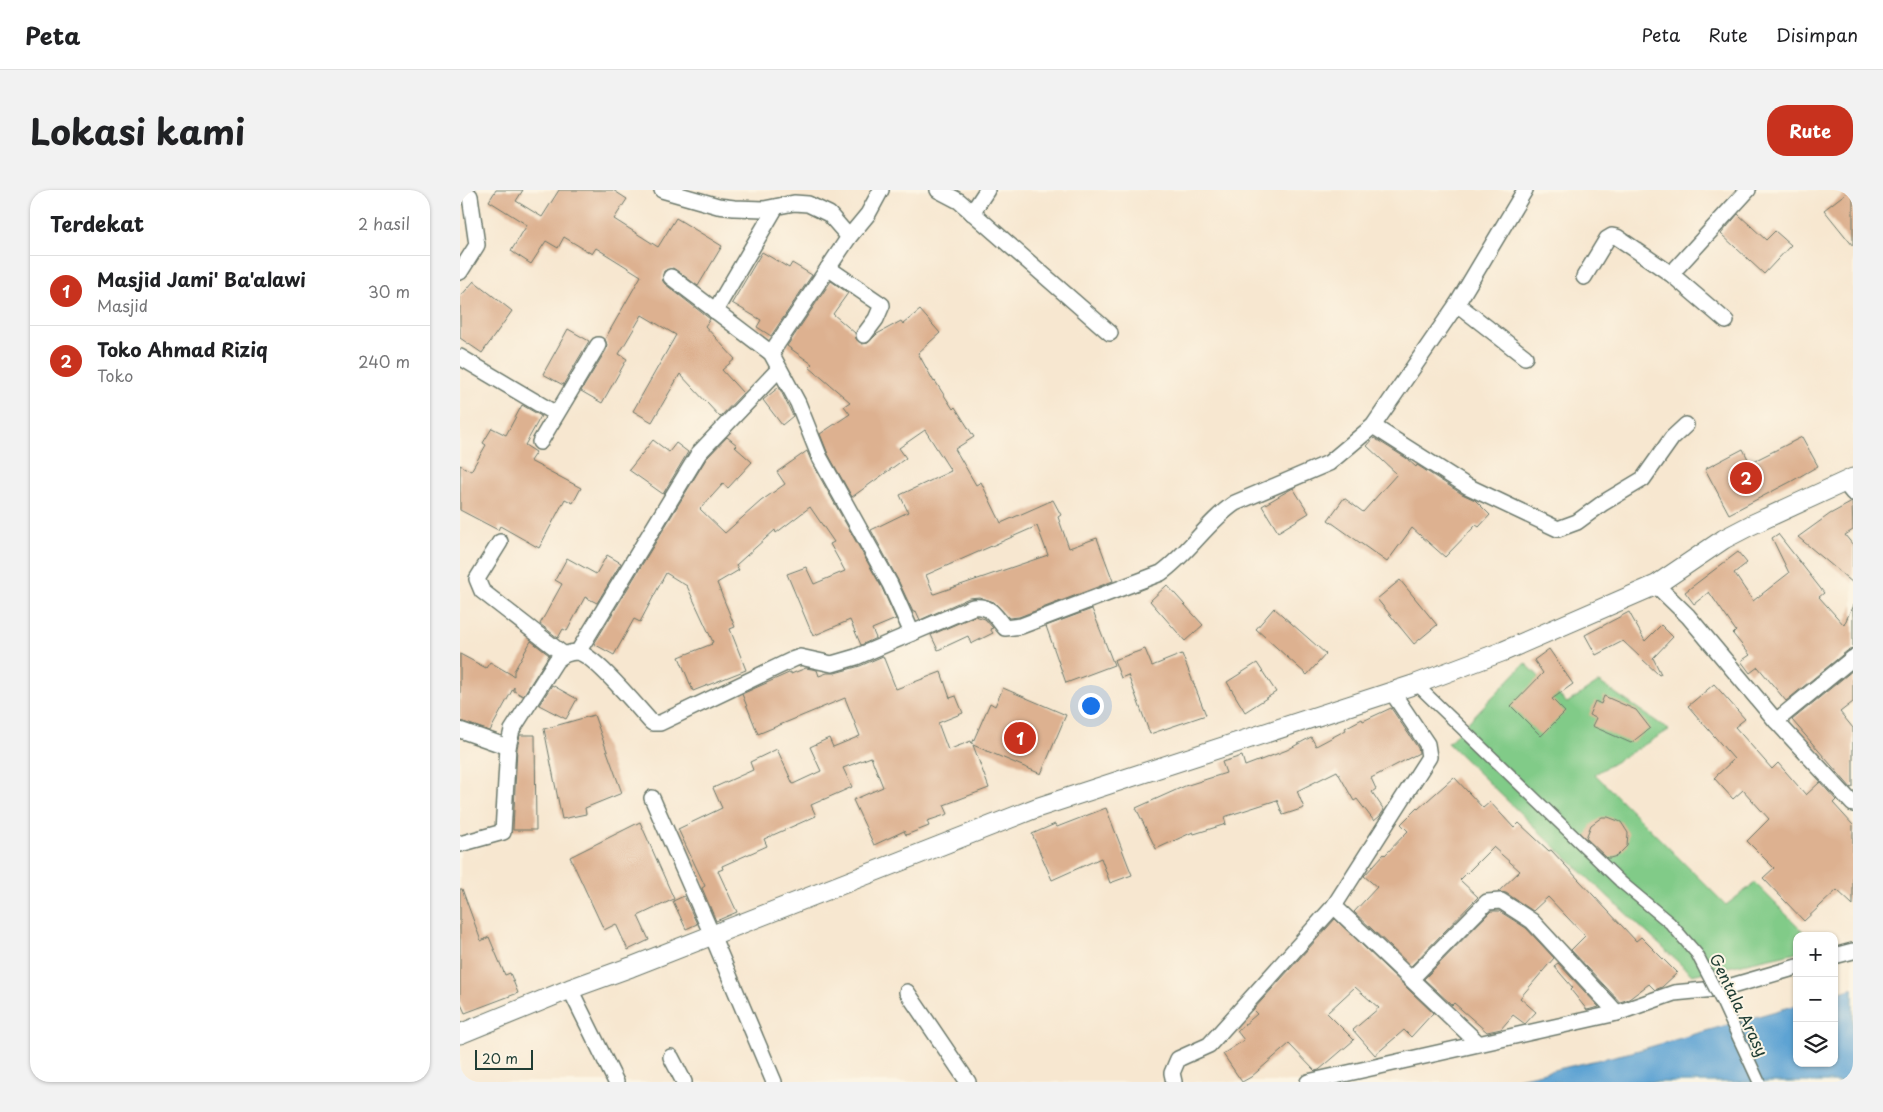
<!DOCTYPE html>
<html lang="id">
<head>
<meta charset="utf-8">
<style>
	:root { --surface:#fff; --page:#f2f2f2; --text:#202124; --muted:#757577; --line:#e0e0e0; --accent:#c8321e }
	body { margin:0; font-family:"Playpen Sans",sans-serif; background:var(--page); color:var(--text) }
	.controls { position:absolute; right:15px; bottom:15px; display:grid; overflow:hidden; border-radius:10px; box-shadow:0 1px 4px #0004 }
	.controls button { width:45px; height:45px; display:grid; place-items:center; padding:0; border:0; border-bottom:1px solid var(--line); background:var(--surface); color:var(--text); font:25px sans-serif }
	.scale { position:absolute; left:15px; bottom:12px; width:58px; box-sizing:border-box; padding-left:5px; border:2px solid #1f3d34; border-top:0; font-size:14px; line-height:18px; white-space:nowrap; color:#1f3d34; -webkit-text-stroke:4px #fcf5e5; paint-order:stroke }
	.you { position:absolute; left:630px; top:515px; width:18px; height:18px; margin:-12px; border:4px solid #fff; border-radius:50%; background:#1a73e8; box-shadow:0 0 0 8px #1a73e833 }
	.badge { display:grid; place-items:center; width:32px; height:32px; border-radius:50%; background:var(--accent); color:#fff; font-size:16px; font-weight:700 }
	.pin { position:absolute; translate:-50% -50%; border:2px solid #fff; box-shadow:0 1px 5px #0006 }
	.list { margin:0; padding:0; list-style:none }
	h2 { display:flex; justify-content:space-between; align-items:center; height:65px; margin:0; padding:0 20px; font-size:21px }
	h2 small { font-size:16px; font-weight:400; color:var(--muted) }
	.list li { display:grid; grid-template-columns:32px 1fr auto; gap:15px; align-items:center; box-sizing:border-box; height:70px; padding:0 20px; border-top:1px solid var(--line) }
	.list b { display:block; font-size:19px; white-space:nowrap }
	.list p { margin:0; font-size:16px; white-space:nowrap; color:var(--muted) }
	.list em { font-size:16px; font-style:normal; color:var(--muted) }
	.icon { flex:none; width:28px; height:28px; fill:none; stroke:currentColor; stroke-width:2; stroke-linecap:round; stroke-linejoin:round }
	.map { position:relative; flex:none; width:1393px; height:892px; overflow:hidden; border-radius:20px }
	header { display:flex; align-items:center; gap:30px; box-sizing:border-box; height:70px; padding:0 25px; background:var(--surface); border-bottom:1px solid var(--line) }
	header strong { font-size:24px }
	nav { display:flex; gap:28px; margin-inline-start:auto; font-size:18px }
	.intro { display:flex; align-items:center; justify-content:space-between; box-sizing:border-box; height:120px; padding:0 30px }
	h1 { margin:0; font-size:35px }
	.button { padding:12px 22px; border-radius:20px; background:var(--accent); color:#fff; font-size:18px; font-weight:700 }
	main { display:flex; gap:30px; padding:0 30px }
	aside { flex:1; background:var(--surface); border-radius:20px; box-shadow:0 1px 4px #0004 }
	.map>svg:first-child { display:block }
	.green { fill:#81cb88; stroke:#50845e }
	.water { fill:#5da3d3; stroke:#3e7084 }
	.building { fill:#ddb190; fill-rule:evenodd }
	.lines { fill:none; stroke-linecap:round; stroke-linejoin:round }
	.pedestrian-casing { stroke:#6b786b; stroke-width:14 }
	.minor-casing { stroke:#6b786b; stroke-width:18 }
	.tertiary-casing { stroke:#6b786b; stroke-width:21 }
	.pedestrian { stroke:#fff; stroke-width:11 }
	.minor { stroke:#fff; stroke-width:15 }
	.tertiary { stroke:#fff; stroke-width:19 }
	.pedestrian-bridge-casing { stroke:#6b786b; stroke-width:14; stroke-linecap:butt }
	.pedestrian-bridge { stroke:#fff; stroke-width:11 }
	.labels { text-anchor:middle; stroke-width:4; stroke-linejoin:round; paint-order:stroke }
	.street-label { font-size:16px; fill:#1f3d34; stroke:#fcf5e5 }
</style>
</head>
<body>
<header>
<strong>Peta</strong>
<nav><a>Peta</a><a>Rute</a><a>Disimpan</a></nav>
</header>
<div class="intro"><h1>Lokasi kami</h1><a class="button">Rute</a></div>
<main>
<aside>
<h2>Terdekat<small>2 hasil</small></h2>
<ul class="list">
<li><span class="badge">1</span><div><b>Masjid Jami' Ba'alawi</b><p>Masjid</p></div><em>30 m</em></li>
<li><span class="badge">2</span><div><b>Toko Ahmad Riziq</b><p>Toko</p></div><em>240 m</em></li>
</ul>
</aside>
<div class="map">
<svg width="1393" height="892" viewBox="0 0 1393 892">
	<rect width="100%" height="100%" fill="#fcf5e5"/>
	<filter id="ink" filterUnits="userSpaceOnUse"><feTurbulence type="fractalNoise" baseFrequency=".02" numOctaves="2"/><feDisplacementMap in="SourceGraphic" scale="10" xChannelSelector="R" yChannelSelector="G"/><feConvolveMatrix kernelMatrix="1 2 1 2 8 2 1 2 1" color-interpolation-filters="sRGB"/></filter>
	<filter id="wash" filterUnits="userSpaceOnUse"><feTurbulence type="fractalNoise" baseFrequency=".0096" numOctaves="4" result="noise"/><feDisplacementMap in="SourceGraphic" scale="20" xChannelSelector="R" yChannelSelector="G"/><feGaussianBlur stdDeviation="1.12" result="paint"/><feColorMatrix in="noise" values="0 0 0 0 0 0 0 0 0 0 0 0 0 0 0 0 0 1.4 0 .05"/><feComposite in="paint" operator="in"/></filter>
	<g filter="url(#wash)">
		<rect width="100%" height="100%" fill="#f7e7d0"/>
		<polygon class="green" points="1065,473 1107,513 1139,492 1209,540 1135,584 1266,715 1295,693 1348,746 1337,746 1337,762 1232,785 1095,657 988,553"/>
		<polygon class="water" points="1393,798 1393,892 1041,892 1172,862 1337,815 1337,873 1374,873 1374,804"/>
		<g id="blocks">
			<g class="building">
				<polygon points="36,0 63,0 56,11 82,27 99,0 153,0 167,9 154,29 198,57 216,28 262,56 238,96 213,78 204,81 202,90 205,94 250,129 245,136 275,169 262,180 283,203 260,227 220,184 192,232 173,221 216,145 182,125 159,164 167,169 142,213 121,201 146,160 147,155 145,149 181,86 136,58 132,64 104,47 98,58 86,51 71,74 51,61 67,35 29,11"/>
				<polygon points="1390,0 1393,0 1393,56 1364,20"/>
				<polygon points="1278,24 1306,50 1315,41 1331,55 1304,84 1261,44"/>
				<polygon points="302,62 329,78 332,73 352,85 311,146 297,137 301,130 272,113"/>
				<polygon points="14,91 52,121 22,163 0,148 0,107"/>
				<path d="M371,91L388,103L373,124L395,143L396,149L402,154L408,153L417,144L441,131L443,134L460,120L480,143L458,163L474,192L475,191L493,219L495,217L514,247L495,259L516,295L521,292L541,333L593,310L601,325L598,327L609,358L637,348L653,391L559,427L549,428L534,412L519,407L509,408L460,430L456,421L453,422L438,390L411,340L448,322L440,305L491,281L465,240L439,258L446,268L392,307L368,264L360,244L390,224L384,216L390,212L349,177L352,174L327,156ZM577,336L588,365L474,404L466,385Z"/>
				<polygon points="108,139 129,151 103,195 83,184"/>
				<polygon points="319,197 333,226 322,235 303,210"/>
				<polygon points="62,215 81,226 65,255 76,262 70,271 121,298 113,313 105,309 79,358 40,336 38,340 0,320 0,275 11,281 26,255 23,253 32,238 46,245"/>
				<polygon points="267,247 277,255 275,257 292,272 268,298 263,294 240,319 265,343 301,311 325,294 317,282 347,261 352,273 422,398 436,429 412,439 416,448 401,455 390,430 353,446 327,384 346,377 354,394 385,381 370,354 374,352 350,317 316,343 315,340 276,375 279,380 257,393 275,437 270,439 286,480 233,501 219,467 252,454 251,453 253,452 227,396 206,383 180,432 174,429 154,465 134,454 246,269"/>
				<polygon points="1342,247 1358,276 1332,291 1269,324 1245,279 1283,259 1290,273"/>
				<polygon points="914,248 946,268 956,277 957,275 1002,304 1015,310 1030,325 1019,337 1016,335 985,367 952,338 927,372 868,330 884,308 903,322 937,284 907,256"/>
				<polygon points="193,250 209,262 216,253 228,262 203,304 169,280"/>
				<polygon points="833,298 849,323 818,342 802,316"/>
				<polygon points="1392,312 1393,340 1385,345 1393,355 1393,393 1338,347 1370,324"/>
				<polygon points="1318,344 1364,403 1359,407 1384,435 1393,415 1393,459 1387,461 1326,511 1298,477 1290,483 1281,471 1290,465 1273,444 1276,441 1249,402 1234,414 1225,402 1278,362 1287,373 1274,383 1293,411 1329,383 1312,348"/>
				<polygon points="147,365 161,373 137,413 125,407 107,441 103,439 98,448 80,434 102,394 95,390 107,368 136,384"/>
				<polygon points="940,390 977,435 954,454 917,409"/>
				<polygon points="707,395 743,435 725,451 690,411"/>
				<polygon points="814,418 866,464 847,485 796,439"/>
				<polygon points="632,419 654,475 606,493 586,436"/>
				<polygon points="1169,422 1185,451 1201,435 1213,447 1193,468 1201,484 1199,485 1163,451 1136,465 1125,445"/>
				<polygon points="515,426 525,429 533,438 530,439 533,443 511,454 508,446 478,460 471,445"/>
				<polygon points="71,451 89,465 63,506 54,501 54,497 30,541 0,531 0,464 26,478 30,472 54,486 54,481"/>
				<polygon points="685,459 692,476 722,464 746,525 690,544 668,485 661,488 654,470"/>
				<polygon points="1089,459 1113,494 1092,509 1105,522 1081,546 1051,516 1083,483 1074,470"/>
				<polygon points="423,466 436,499 481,482 490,508 496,506 503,523 478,533 488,560 511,551 512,554 530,513 535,516 543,498 606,525 581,584 513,555 529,598 484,615 488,624 467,631 469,636 446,645 444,641 414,655 393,610 423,597 411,567 383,578 392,597 351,615 356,626 304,649 307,656 262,676 263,679 258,681 277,722 256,731 242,698 245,696 218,639 262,618 253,598 293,580 290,572 317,559 333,594 361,581 350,557 369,548 373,557 400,546 385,508 298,544 282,504 331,482 331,484 346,478 357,480 359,486 367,483 375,483 400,476"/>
				<polygon points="797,473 816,502 785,522 767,492"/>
				<polygon points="1393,480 1393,512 1380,522 1393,538 1393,597 1391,598 1332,530"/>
				<polygon points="1254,494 1285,529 1275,537 1312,579 1318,573 1346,605 1360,592 1376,610 1373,613 1393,635 1393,715 1377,700 1344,731 1303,688 1314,678 1287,651 1309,629 1283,600 1273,609 1254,588 1274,569 1228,516"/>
				<polygon points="92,495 117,509 106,529 79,515"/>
				<polygon points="1144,506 1176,520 1190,538 1171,553 1132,536 1136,528 1129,525 1135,511 1141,514"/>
				<polygon points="931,518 958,558 959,563 911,588 916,599 912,602 924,620 920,626 914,631 897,609 894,611 877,581 837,601 844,618 823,625 817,610 764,627 766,634 734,644 733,642 696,659 676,618 725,596 766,583 762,572 782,566 785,576 827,560 851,547 856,556 886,540 885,538 902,529 903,531"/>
				<polygon points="134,525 162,603 125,618 126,624 102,629 84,539"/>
				<polygon points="60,545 75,545 76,640 53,640 57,558"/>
				<polygon points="994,587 1023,618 1030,612 1054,638 1059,633 1089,661 1091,660 1176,751 1181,747 1217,783 1202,797 1195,800 1189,794 1169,809 1160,812 1111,760 1125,746 1088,707 1073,721 1046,703 1038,702 1060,681 1033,657 1000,690 1018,707 951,776 894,722 917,697 904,686 924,664 925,665 948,641 941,634 957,618 958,619"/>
				<polygon points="646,618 672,685 650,693 641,668 592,690 572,644 595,634 597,637"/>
				<polygon points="1142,627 1148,627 1161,632 1168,643 1167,656 1157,666 1150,668 1147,668 1126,648 1131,635"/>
				<polygon points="180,632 214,709 178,726 189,750 168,760 156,734 144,740 110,667"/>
				<polygon points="0,699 2,699 21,751 29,747 45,785 50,783 58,803 5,823 0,812"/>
				<polygon points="224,706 237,734 226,739 213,711"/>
				<polygon points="1031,721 1039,721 1066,738 1094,768 1060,808 1076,822 1065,834 1053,825 1041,839 1027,842 994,813 992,815 964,789"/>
				<polygon points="875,729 973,823 951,847 944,840 915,865 893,840 919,818 895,797 867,823 894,850 859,880 855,881 829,854 791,887 782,892 763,864 784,850 777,841 797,824 793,820"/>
				<polygon points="1098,773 1139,817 1127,820 1111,800 1113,798 1094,776"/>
			</g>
		</g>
	</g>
	<g filter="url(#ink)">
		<use href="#blocks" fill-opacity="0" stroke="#6b786b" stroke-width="1"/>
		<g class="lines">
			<defs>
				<polyline id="pedestrian" points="956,494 1161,692"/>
				<g id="minor">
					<polyline points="202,0 258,16 274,18 304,19 334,13 348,14 369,24 389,47"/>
					<polyline points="478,0 499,11 650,143"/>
					<polyline points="512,23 527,0"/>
					<polyline points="368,78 422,115 416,129 404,145"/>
					<polyline points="0,82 17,55 10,6"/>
					<polyline points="1211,84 1288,0"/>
					<polyline points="211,87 311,163 338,213 360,268 430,394 452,443"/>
					<polyline points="1124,87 1147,49 1152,46 1157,47 1211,84 1266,131"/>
					<polyline points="997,114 1065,167"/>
					<polyline points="255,121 316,17"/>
					<polyline points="311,163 389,47 408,24 421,0"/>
					<polyline points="0,167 96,224"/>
					<polyline points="913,236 1007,296 1098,339 1117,332 1143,313 1183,289 1212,248 1226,235"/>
					<polyline points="80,252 138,155"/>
					<polyline points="1384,292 1393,303"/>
					<polyline points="40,352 17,389 22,401 103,464"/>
					<polyline points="1196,395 1228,426 1316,531 1393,614"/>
					<polyline points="118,462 239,263 319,179"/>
					<polyline points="1316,531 1393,468"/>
					<polyline points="0,540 48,557 43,642 0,654"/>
					<path d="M48,557L52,540L96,471C102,465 108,462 117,462C134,464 179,519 192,533H200L334,469L340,467L372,474L396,467L513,417C531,415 534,425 545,438L561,436L701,383C729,363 747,332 775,313L869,273L913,236L997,114L1065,0"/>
					<polyline points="192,608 252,745 314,892"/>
					<polyline points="874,716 1018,853"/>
					<polyline points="1374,766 1393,761"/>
					<polyline points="951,789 1027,712 1041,711 1072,731 1157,823"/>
					<polyline points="110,799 156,892"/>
					<polyline points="447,802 508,892"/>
					<polyline points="211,867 224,892"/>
					<polyline points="714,892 712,883 718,869 749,855 874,716 969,567 967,554 932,502"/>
					<polyline points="848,892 1157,823 1214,803 1265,798 1337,777"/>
				</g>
				<polyline id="tertiary" points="0,844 110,799 171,777 576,618 956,494 1044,461 1196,395 1264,349 1291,335 1393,288"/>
			</defs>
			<use href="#pedestrian" class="pedestrian-casing"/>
			<use href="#minor" class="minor-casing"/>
			<use href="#tertiary" class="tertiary-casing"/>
			<use href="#pedestrian" class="pedestrian"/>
			<use href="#minor" class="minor"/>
			<use href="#tertiary" class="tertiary"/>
			<defs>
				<polyline id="pedestrian-bridge" points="1161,692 1210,733 1237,764 1263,814 1299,892"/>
			</defs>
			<use href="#pedestrian-bridge" class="pedestrian-bridge-casing"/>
			<use href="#pedestrian-bridge" class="pedestrian-bridge"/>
		</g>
	</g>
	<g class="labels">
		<g class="street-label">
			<text transform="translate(1279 815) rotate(64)" y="6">Gentala Arasy</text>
		</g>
	</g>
</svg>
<div class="controls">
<button>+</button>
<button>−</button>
<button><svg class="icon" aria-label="layers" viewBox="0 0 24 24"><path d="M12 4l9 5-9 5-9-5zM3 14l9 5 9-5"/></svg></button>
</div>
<div class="scale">20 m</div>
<div class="you"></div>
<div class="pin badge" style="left:560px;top:548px">1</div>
<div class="pin badge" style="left:1286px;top:288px">2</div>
</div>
</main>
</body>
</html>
